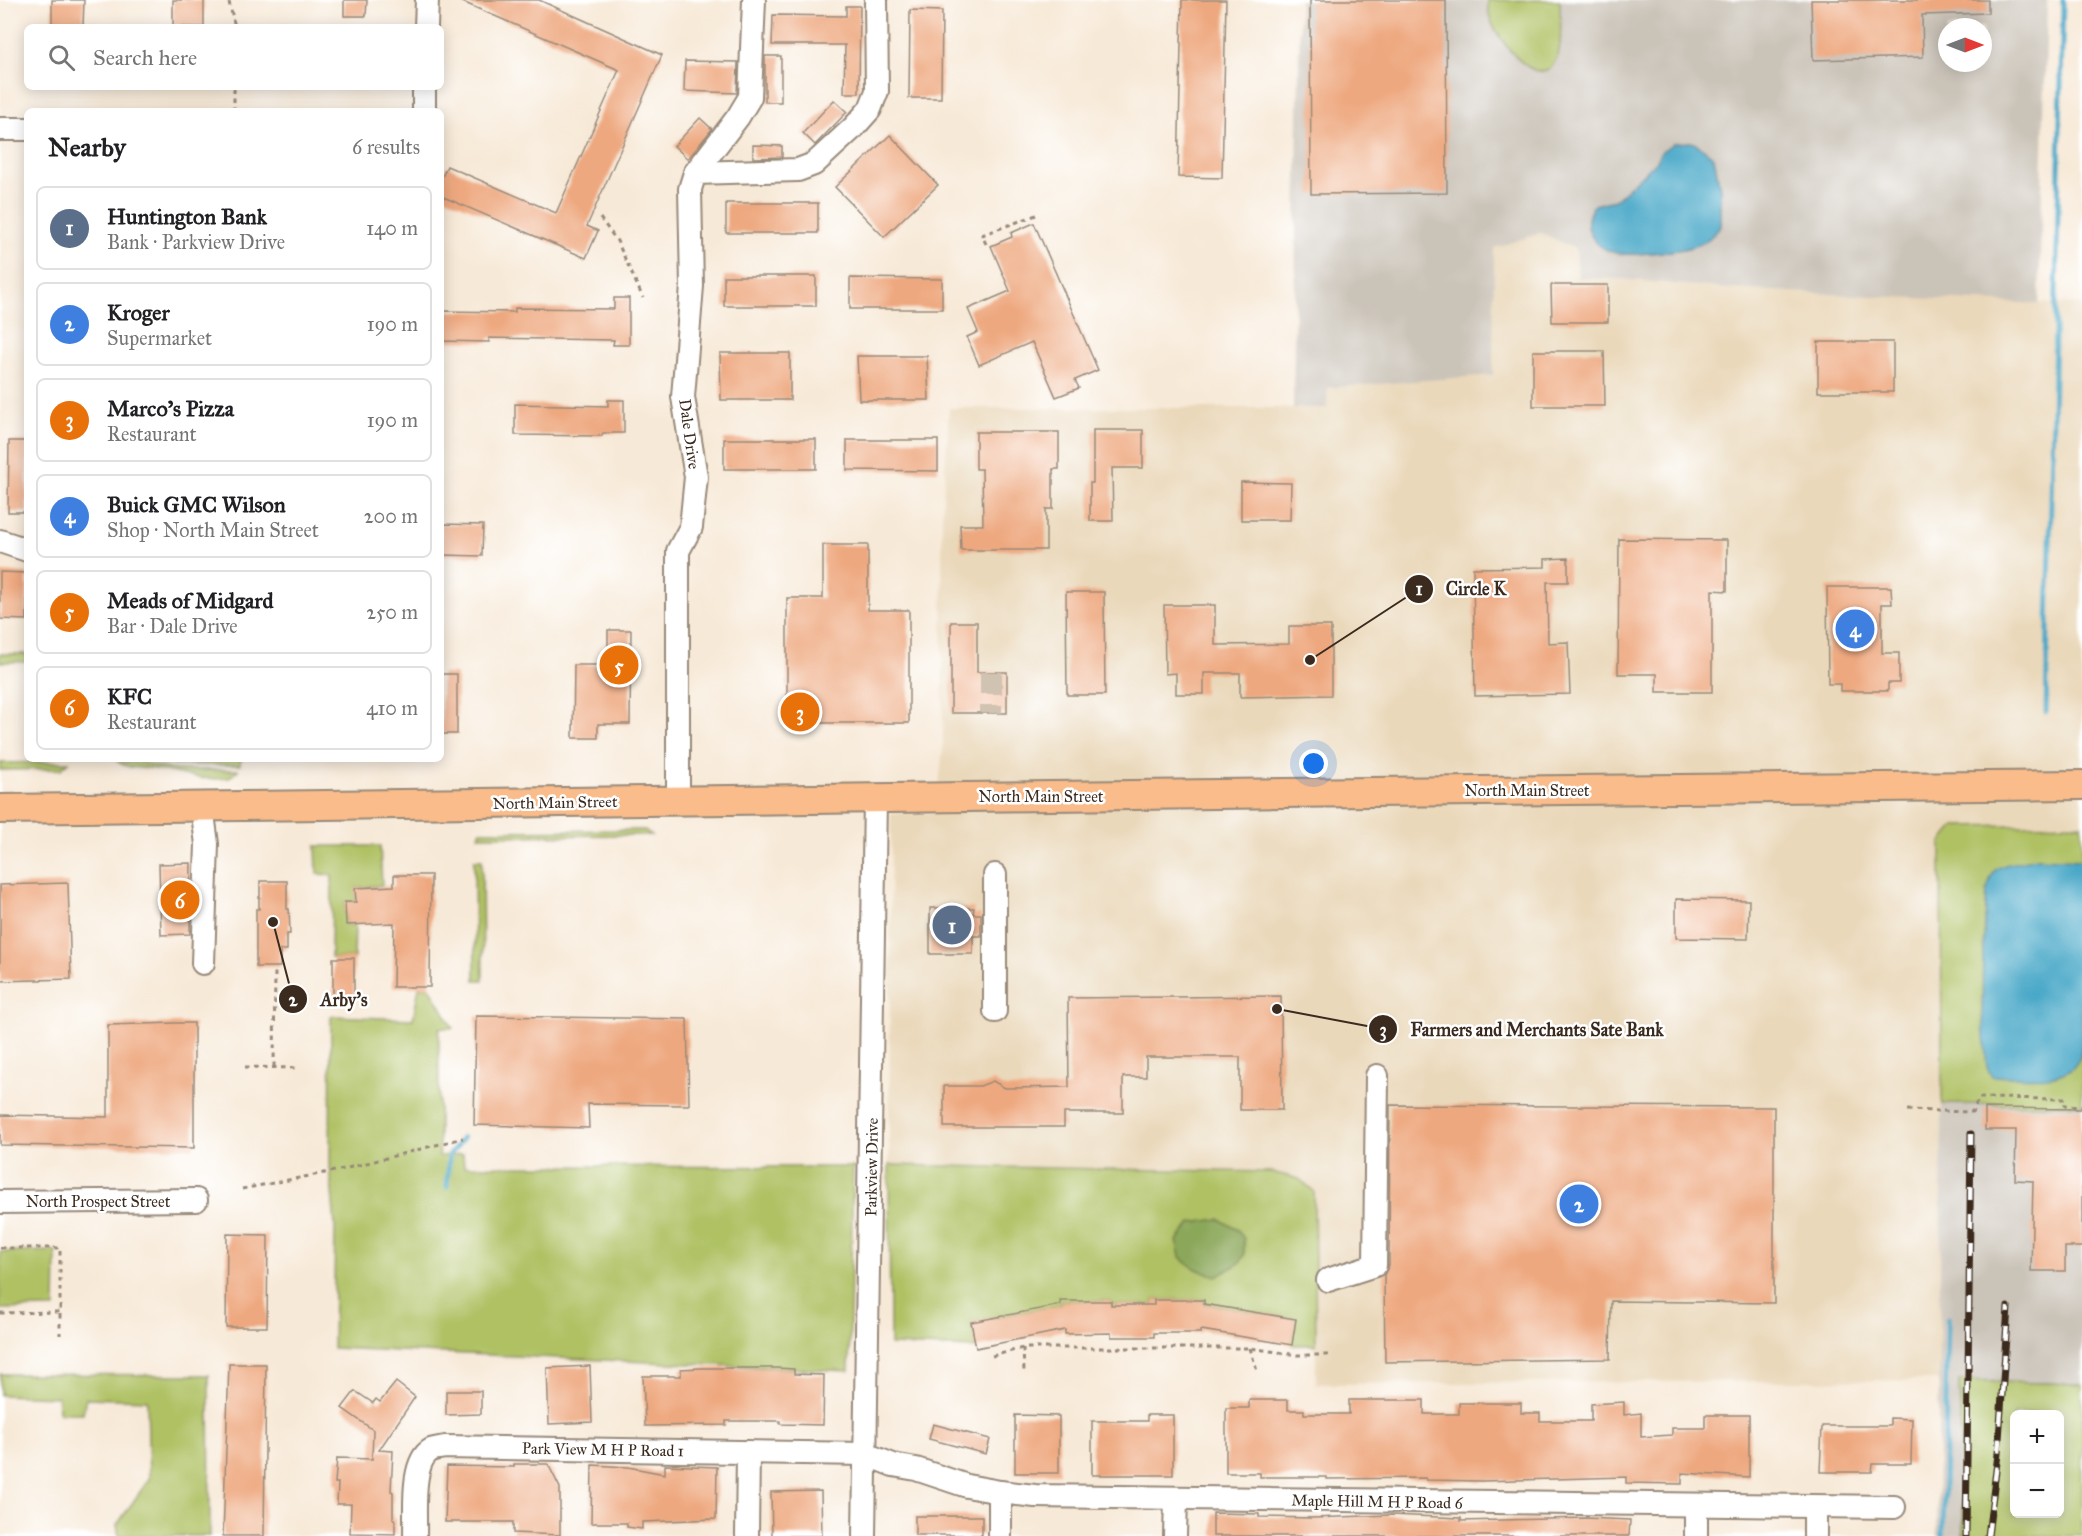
<!DOCTYPE html>
<html lang="en">
<head>
<meta charset="utf-8">
<style>
	:root { --surface:#fff; --page:#f6f6f6; --text:#202124; --muted:#757577; --line:#e0e0e0; --accent:#7c3aed }
	body { margin:0; font-family:"IM FELL Great Primer",serif; background:var(--page); color:var(--text) }
	.controls { position:absolute; right:18px; bottom:18px; display:grid; overflow:hidden; border-radius:9px; box-shadow:0 3px 15px #0003 }
	.controls button { width:54px; height:54px; display:grid; place-items:center; padding:0; border:0; border-bottom:2px solid var(--line); background:var(--surface); color:var(--text); font:30px sans-serif }
	.compass { position:absolute; left:1938px; top:18px; width:54px; height:54px; border-radius:50%; background:var(--surface); box-shadow:0 3px 15px #0003; rotate:90deg }
	.you { position:absolute; left:1314px; top:764px; width:21px; height:21px; margin:-15px; border:4px solid #fff; border-radius:50%; background:#1a73e8; box-shadow:0 0 0 9px #1a73e833 }
	.badge { display:grid; place-items:center; width:39px; height:39px; border-radius:50%; background:var(--accent); color:#fff; font-size:20px; font-weight:700 }
	.pin { position:absolute; translate:-50% -50%; border:3px solid #fff; box-shadow:0 2px 6px #0006 }
	.list { margin:0; padding:0; list-style:none }
	h2 { display:flex; justify-content:space-between; align-items:center; height:78px; margin:0; padding:0 24px; font-size:26px }
	h2 small { font-size:20px; font-weight:400; color:var(--muted) }
	.list li { display:grid; grid-template-columns:39px 1fr auto; gap:18px; align-items:center; box-sizing:border-box; height:84px; margin:0 12px 12px; padding:0 12px; border:2px solid var(--line); border-radius:9px }
	.list b { display:block; font-size:22px; white-space:nowrap }
	.list p { margin:0; font-size:20px; white-space:nowrap; color:var(--muted) }
	.list em { font-size:20px; font-style:normal; color:var(--muted) }
	.icon { flex:none; width:33px; height:33px; fill:none; stroke:currentColor; stroke-width:2; stroke-linecap:round; stroke-linejoin:round }
	.map { position:relative; flex:none; width:2082px; height:1536px; overflow:hidden }
	.search { position:absolute; background:var(--surface); box-shadow:0 3px 15px #0003; left:24px; top:24px; width:420px; height:66px; display:flex; align-items:center; gap:15px; box-sizing:border-box; padding:0 21px; border-radius:9px; color:var(--muted); font-size:22px }
	.panel { position:absolute; background:var(--surface); box-shadow:0 3px 15px #0003; left:24px; top:108px; width:420px; height:654px; border-radius:9px }
	.map>svg:first-child { display:block }
	.built { fill:#ead8ba }
	.industrial { fill:#cac3b8; fill-rule:evenodd }
	.green { fill:#afc164; stroke:#757641; stroke-width:1.5; fill-rule:evenodd }
	.forest { fill:#8ba75a; stroke:#63683c; stroke-width:1.5 }
	.water { fill:#49a8c8; stroke:#426973; stroke-width:1.5 }
	.lines { fill:none; stroke-linecap:round; stroke-linejoin:round }
	.stream { stroke:#49a8c8; stroke-width:5 }
	.building { fill:#eea87f }
	.minor-tunnel { stroke:#d1c3b2; stroke-width:22; stroke-dasharray:22 11; stroke-linecap:butt }
	.minor-casing { stroke:#998a7a; stroke-width:26 }
	.major-casing { stroke:#998a7a; stroke-width:32 }
	.path { stroke:#998a7a; stroke-width:3; stroke-dasharray:4.5 4.5; stroke-linecap:butt }
	.minor { stroke:#fff; stroke-width:22 }
	.major { stroke:#f9bc8a; stroke-width:28 }
	.rail-casing { stroke:#3b2a1e; stroke-width:7 }
	.rail { stroke:#fff; stroke-width:4.5; stroke-dasharray:14; stroke-linecap:butt }
	.labels { text-anchor:middle; stroke-width:5; stroke-linejoin:round; paint-order:stroke }
	.street-label { font-size:16px; fill:#3b2a1e; stroke:#fff }
	.leader { fill:none; stroke:#3b2a1e; stroke-width:2 }
	.callout-dot { fill:#3b2a1e; stroke:#fff; stroke-width:2 }
	.mark-label { font-size:18px; text-anchor:middle; font-weight:bold; fill:#fff }
	.callout-label { font-size:18px; text-anchor:middle; font-weight:bold; fill:#3b2a1e; stroke:#fff; stroke-width:5; stroke-linejoin:round; paint-order:stroke }
</style>
</head>
<body>
<div class="map">
<svg width="2082" height="1536" viewBox="0 0 2082 1536">
	<rect width="100%" height="100%" fill="#fff"/>
	<filter id="ink" filterUnits="userSpaceOnUse"><feTurbulence type="fractalNoise" baseFrequency=".0167" numOctaves="2"/><feDisplacementMap in="SourceGraphic" scale="12" xChannelSelector="R" yChannelSelector="G"/><feConvolveMatrix kernelMatrix="1 2 1 2 8 2 1 2 1" color-interpolation-filters="sRGB"/></filter>
	<filter id="wash" filterUnits="userSpaceOnUse"><feTurbulence type="fractalNoise" baseFrequency=".008" numOctaves="4" result="noise"/><feDisplacementMap in="SourceGraphic" scale="24" xChannelSelector="R" yChannelSelector="G"/><feGaussianBlur stdDeviation="1.35" result="paint"/><feColorMatrix in="noise" values="0 0 0 0 0 0 0 0 0 0 0 0 0 0 0 0 0 1.4 0 .05"/><feComposite in="paint" operator="in"/></filter>
	<g filter="url(#wash)">
		<rect width="100%" height="100%" fill="#f7e9d7"/>
		<polygon class="built" points="1541,233 1576,249 1579,278 1620,279 1730,289 2082,305 2082,824 1955,826 1941,843 1942,1104 1939,1380 1316,1384 1314,1191 1299,1179 1272,1172 889,1165 891,813 936,813 943,748 942,519 949,408 1326,408 1328,388 1493,375 1493,248"/>
		<g class="industrial">
			<path d="M1300,0H2047L2039,304L1730,289L1620,279L1578,278L1576,249L1541,233L1494,248L1493,375L1328,388L1327,408H1293ZM1947,27H1983V63H1947Z"/>
			<path d="M1942,1104L2082,1105V1536H1937ZM2014,1414H2060V1514H2014Z"/>
		</g>
		<g class="green">
			<path d="M1488,0H1560C1560,16 1563,46 1556,60C1539,96 1496,37 1490,18C1488,13 1488,6 1488,0Z"/>
			<rect x="0" y="654" width="27" height="8"/>
			<polygon points="151,759 241,759 240,765 177,765"/>
			<polygon points="69,762 61,769 0,770 0,763"/>
			<path d="M118,762H139L175,770H238L229,778C202,781 181,774 155,769C139,766 133,771 118,762Z"/>
			<polygon points="2082,824 2082,1105 1942,1104 1941,843 1955,826"/>
			<polygon points="645,830 651,835 478,836 481,831"/>
			<polygon points="316,846 380,846 382,885 356,888 356,902 345,902 346,925 355,925 354,958 331,958 332,875 317,874"/>
			<polygon points="474,860 482,860 483,980 475,980"/>
			<polygon points="419,987 430,987 453,1028 439,1028 439,1156 463,1154 464,1166 853,1167 849,1371 333,1348 335,1227 330,1167 331,1016 413,1019"/>
			<polygon points="889,1165 1272,1172 1299,1179 1314,1191 1316,1345 1292,1345 1296,1319 1204,1304 1204,1300 1154,1300 1154,1305 1111,1305 1111,1301 1060,1301 1061,1305 971,1322 976,1348 890,1345"/>
			<polygon points="56,1251 55,1308 0,1309 0,1252"/>
			<polygon points="0,1374 209,1375 210,1536 119,1536 117,1525 149,1479 147,1400 86,1398 83,1413 59,1413 58,1397 0,1395"/>
			<path d="M1959,1381L2082,1384V1536H1964ZM2014,1414H2060V1514H2014Z"/>
		</g>
		<path class="forest" d="M1219,1219L1238,1230L1244,1239V1255L1240,1263L1217,1276C1202,1273 1191,1268 1180,1257L1177,1241L1191,1223Z"/>
		<g class="water">
			<path d="M1691,142L1698,145L1714,157L1720,189V226C1716,231 1712,237 1707,240C1695,249 1677,250 1663,252C1638,254 1605,261 1591,235C1585,224 1588,215 1594,205L1615,200L1654,164L1662,151L1674,143Z"/>
			<path d="M2036,858L2082,860V1042C2081,1048 2081,1056 2078,1061C2064,1085 2016,1076 1992,1076L1987,1068L1982,1014L1983,951L1987,890L1991,877L1996,869L2005,865Z"/>
		</g>
		<g class="lines">
			<g class="stream">
				<polyline points="2046,712 2063,0"/>
				<polyline points="447,1187 449,1156 463,1138"/>
				<polyline points="1943,1536 1948,1318"/>
			</g>
		</g>
		<g id="blocks">
			<g class="building">
				<polygon points="52,0 84,0 83,27 52,27"/>
				<rect x="173" y="0" width="31" height="27"/>
				<polygon points="344,0 367,0 366,16 344,16"/>
				<polygon points="458,0 539,0 662,55 587,226 598,231 586,258 441,196 441,179 447,166 556,213 619,70"/>
				<polygon points="1182,0 1226,0 1222,178 1178,177"/>
				<polygon points="1310,0 1446,0 1447,193 1311,194"/>
				<polygon points="1811,0 1988,0 1988,13 1922,15 1923,57 1813,60"/>
				<polygon points="846,6 860,6 859,93 844,93 845,45 772,45 773,15 846,16"/>
				<polygon points="910,10 942,11 941,98 909,98"/>
				<rect x="765" y="56" width="16" height="46"/>
				<polygon points="685,61 738,62 737,93 684,91"/>
				<polygon points="834,100 847,112 815,145 803,133"/>
				<polygon points="700,118 712,129 688,159 674,146"/>
				<polygon points="890,135 938,185 884,237 835,187"/>
				<polygon points="753,145 782,146 782,157 753,158"/>
				<rect x="726" y="203" width="92" height="30"/>
				<polygon points="1034,223 1098,370 1075,380 1079,388 1056,397 1032,342 979,365 967,337 978,332 968,309 1010,291 991,246 1012,237 1011,233"/>
				<rect x="724" y="276" width="92" height="30"/>
				<polygon points="850,278 942,279 942,309 850,309"/>
				<polygon points="1551,285 1608,285 1608,322 1552,322"/>
				<polygon points="614,298 629,298 629,345 613,345 614,340 489,338 489,342 441,341 441,311 515,312 515,308 614,309"/>
				<rect x="1818" y="342" width="75" height="50"/>
				<polygon points="1533,351 1604,351 1605,406 1533,406"/>
				<polygon points="720,353 790,353 790,400 721,400"/>
				<polygon points="857,356 927,356 929,400 859,400"/>
				<polygon points="608,400 624,400 624,433 603,433 602,436 515,435 515,404 608,406"/>
				<polygon points="1093,430 1143,430 1143,468 1112,468 1113,521 1090,521 1090,483 1093,483"/>
				<polygon points="976,432 1059,432 1059,469 1053,469 1053,509 1046,509 1046,550 961,550 960,525 983,525 982,469 976,469"/>
				<rect x="724" y="439" width="92" height="30"/>
				<polygon points="847,440 938,440 938,471 847,470"/>
				<polygon points="9,441 27,441 27,512 8,512"/>
				<polygon points="1241,482 1291,483 1290,520 1241,520"/>
				<polygon points="441,524 483,525 482,556 441,555"/>
				<polygon points="1619,539 1727,540 1727,591 1712,590 1712,692 1657,692 1657,674 1618,674"/>
				<polygon points="823,545 868,545 868,610 909,610 909,723 787,723 787,598 823,598"/>
				<polygon points="1568,558 1568,582 1547,582 1548,643 1568,642 1570,694 1475,696 1473,568 1545,567 1545,559"/>
				<polygon points="0,572 27,573 27,620 0,619"/>
				<polygon points="1827,587 1891,587 1892,604 1882,604 1882,653 1899,653 1899,683 1888,683 1888,691 1840,691 1840,684 1828,684"/>
				<polygon points="1066,592 1104,592 1105,695 1067,695"/>
				<polygon points="1164,605 1215,605 1215,645 1289,644 1289,626 1331,626 1331,695 1240,697 1240,673 1204,673 1204,694 1176,694 1176,673 1165,674"/>
				<polygon points="951,622 977,622 977,672 1007,672 1007,713 951,713"/>
				<polygon points="608,630 631,630 630,724 598,724 598,738 573,738 574,665 608,665"/>
				<rect x="441" y="674" width="16" height="60"/>
				<polygon points="191,863 190,934 161,935 159,864"/>
				<polygon points="394,875 431,875 430,987 393,987 394,923 346,925 345,902 356,902 355,888 394,886"/>
				<polygon points="260,881 287,881 287,909 289,909 290,934 287,934 287,950 280,950 280,967 256,967 256,909 259,909 259,897 260,897"/>
				<polygon points="68,883 71,979 0,981 0,885"/>
				<polygon points="1676,899 1749,900 1748,939 1676,938"/>
				<polygon points="930,908 974,908 973,914 981,914 981,936 973,936 973,954 930,954"/>
				<rect x="333" y="958" width="21" height="45"/>
				<polygon points="1281,996 1282,1110 1240,1110 1240,1057 1146,1057 1146,1077 1123,1077 1123,1113 1064,1113 1064,1127 944,1127 944,1086 980,1086 993,1081 1005,1088 1069,1087 1068,998"/>
				<polygon points="476,1016 687,1019 689,1105 588,1104 589,1128 474,1125"/>
				<polygon points="175,1023 194,1023 194,1148 0,1145 0,1115 108,1117 108,1025"/>
				<polygon points="1390,1105 1774,1107 1774,1303 1611,1301 1610,1359 1385,1362 1384,1275 1389,1265"/>
				<polygon points="1985,1108 2082,1109 2082,1247 2065,1247 2065,1271 2031,1271 2033,1181 2015,1180 2016,1130 1985,1130"/>
				<polygon points="227,1234 268,1235 267,1327 226,1327"/>
				<polygon points="1154,1300 1204,1300 1204,1304 1296,1319 1292,1345 1201,1330 1201,1333 1154,1333 1154,1337 1111,1337 1111,1333 1065,1334 1065,1330 976,1348 971,1322 1061,1305 1060,1301 1111,1301 1111,1305 1154,1305"/>
				<polygon points="229,1364 266,1364 264,1536 223,1536"/>
				<polygon points="590,1366 592,1422 549,1424 547,1368"/>
				<polygon points="701,1368 776,1368 794,1369 794,1374 824,1375 823,1425 780,1424 780,1421 726,1421 726,1425 645,1426 643,1376 681,1376 681,1369"/>
				<polygon points="396,1382 415,1397 379,1450 393,1451 391,1491 393,1492 393,1519 395,1519 395,1534 350,1533 351,1504 337,1504 338,1483 335,1483 337,1458 372,1459 373,1430 342,1408 355,1391 373,1403 376,1399 380,1402"/>
				<polygon points="446,1391 481,1391 481,1414 446,1415"/>
				<polygon points="1249,1400 1288,1400 1288,1410 1304,1410 1304,1414 1349,1414 1349,1400 1424,1400 1424,1414 1459,1414 1459,1403 1521,1403 1521,1413 1540,1413 1540,1421 1591,1421 1591,1404 1624,1402 1624,1415 1641,1413 1641,1437 1672,1435 1672,1428 1705,1428 1705,1415 1749,1415 1749,1477 1682,1473 1682,1484 1626,1483 1626,1477 1482,1481 1426,1480 1426,1478 1327,1479 1327,1477 1260,1477 1260,1473 1226,1473 1226,1408 1249,1408"/>
				<polygon points="1015,1415 1059,1416 1059,1473 1015,1473"/>
				<polygon points="1147,1415 1173,1415 1173,1475 1092,1475 1092,1421 1147,1421"/>
				<polygon points="1890,1418 1912,1419 1911,1464 1873,1464 1872,1472 1820,1472 1822,1426 1890,1426"/>
				<polygon points="933,1424 990,1439 986,1454 929,1439"/>
				<polygon points="514,1464 548,1464 560,1488 560,1535 513,1533 513,1522 445,1522 447,1466 514,1467"/>
				<polygon points="592,1465 628,1467 665,1474 665,1465 717,1467 716,1519 642,1522 642,1529 627,1527 627,1523 591,1523"/>
				<polygon points="821,1491 822,1536 772,1536 771,1492"/>
				<polygon points="1213,1513 1259,1514 1259,1517 1313,1518 1391,1515 1461,1518 1461,1521 1585,1518 1630,1520 1629,1536 1213,1536"/>
				<rect x="915" y="1516" width="67" height="19"/>
			</g>
		</g>
	</g>
	<g filter="url(#ink)">
		<use href="#blocks" fill-opacity="0" stroke="#998a7a" stroke-width="1.5"/>
		<g class="lines">
			<polyline class="minor-tunnel" points="991,672 991,713"/>
			<defs>
				<g id="minor">
					<polyline points="426,27 427,0"/>
					<polyline points="424,111 424,87"/>
					<polyline points="0,129 27,129"/>
					<polyline points="695,173 738,117 750,97 754,0"/>
					<polyline points="0,541 27,550"/>
					<polyline points="678,800 678,551 691,527 696,477 683,397 692,286 690,189 695,173 798,170 814,164 854,127 870,109 877,91 876,0"/>
					<polyline points="202,807 207,844 203,963"/>
					<polyline points="995,1011 995,875"/>
					<polyline points="0,1202 196,1200"/>
					<polyline points="1328,1280 1375,1265 1377,1076"/>
					<polyline points="1000,1492 1000,1536"/>
					<path d="M415,1536C416,1514 410,1462 431,1450C435,1448 441,1448 445,1447L865,1454L893,1465L916,1469L967,1486L1000,1492L1035,1496L1894,1507"/>
					<polyline points="747,1536 748,1452"/>
					<polyline points="864,1536 875,798"/>
					<polyline points="1175,1536 1176,1498"/>
					<polyline points="1696,1536 1696,1505"/>
					<polyline points="1815,1536 1815,1507"/>
				</g>
				<polyline id="major" points="0,809 1371,792 2082,785"/>
			</defs>
			<use href="#minor" class="minor-casing"/>
			<use href="#major" class="major-casing"/>
			<g class="path">
				<polyline points="229,2 235,27"/>
				<polyline points="234,111 234,87"/>
				<polyline points="600,218 617,241 643,298"/>
				<polyline points="986,244 982,235 1036,215"/>
				<polyline points="245,1067 297,1068"/>
				<polyline points="274,1067 275,970"/>
				<polyline points="1907,1110 1972,1112 1979,1098 2065,1099 2065,1106 2082,1107"/>
				<polyline points="242,1189 340,1170 463,1138"/>
				<polyline points="0,1248 60,1248 60,1335"/>
				<polyline points="0,1313 60,1312"/>
				<polyline points="1023,1348 1024,1372"/>
				<polyline points="1250,1348 1257,1371"/>
				<polyline points="992,1356 1023,1348 1250,1348 1297,1355 1329,1355"/>
			</g>
			<use href="#minor" class="minor"/>
			<use href="#major" class="major"/>
			<defs>
				<g id="rail">
					<polyline points="1966,1536 1971,1134"/>
					<polyline points="1988,1536 1998,1454 2008,1307"/>
				</g>
			</defs>
			<use href="#rail" class="rail-casing"/>
			<use href="#rail" class="rail"/>
		</g>
	</g>
	<g class="labels">
		<g class="street-label">
			<text transform="translate(690 434) rotate(82)" y="6">Dale Drive</text>
			<text x="1527" y="796">North Main Street</text>
			<text x="1041" y="802">North Main Street</text>
			<text transform="translate(555 802) rotate(-1)" y="6">North Main Street</text>
			<text transform="translate(871 1167) rotate(-89)" y="6">Parkview Drive</text>
			<text x="98" y="1207">North Prospect Street</text>
			<text transform="translate(603 1449) rotate(1)" y="6">Park View M H P Road 1</text>
			<text transform="translate(1377 1501) rotate(1)" y="6">Maple Hill M H P Road 6</text>
		</g>
	</g>
	<path class="leader" d="M1310 660L1419 589M273 922L293 999M1277 1009L1383 1029"/>
	<g class="callout-dot">
		<circle cx="1310" cy="660" r="6"/>
		<circle cx="273" cy="922" r="6"/>
		<circle cx="1277" cy="1009" r="6"/>
		<circle cx="1419" cy="589" r="15"/>
		<circle cx="293" cy="999" r="15"/>
		<circle cx="1383" cy="1029" r="15"/>
	</g>
	<g class="mark-label">
		<text x="1419" y="595">1</text>
		<text x="293" y="1006">2</text>
		<text x="1383" y="1036">3</text>
	</g>
	<g class="callout-label">
		<text x="1476" y="595">Circle K</text>
		<text x="344" y="1006">Arby's</text>
		<text x="1537" y="1036">Farmers and Merchants Sate Bank</text>
	</g>
</svg>
<div class="controls">
<button>+</button>
<button>−</button>
</div>
<svg class="compass" viewBox="-18 -18 36 36"><path d="M0-13l5 13h-10z" fill="#e53935"/><path d="M0 13l5-13h-10z" fill="#757577"/></svg>
<div class="you"></div>
<div class="pin badge" style="left:952px;top:925px;background:#5c6f8a">1</div>
<div class="pin badge" style="left:1579px;top:1204px;background:#3f7fe0">2</div>
<div class="pin badge" style="left:800px;top:712px;background:#e8710a">3</div>
<div class="pin badge" style="left:1855px;top:629px;background:#3f7fe0">4</div>
<div class="pin badge" style="left:619px;top:665px;background:#e8710a">5</div>
<div class="pin badge" style="left:180px;top:900px;background:#e8710a">6</div>
<div class="search"><svg class="icon" aria-label="search" viewBox="0 0 24 24"><circle cx="10" cy="10" r="6"/><path d="M15 15l6 6"/></svg>Search here</div>
<section class="panel">
<h2>Nearby<small>6 results</small></h2>
<ul class="list">
<li><span class="badge" style="background:#5c6f8a">1</span><div><b>Huntington Bank</b><p>Bank · Parkview Drive</p></div><em>140 m</em></li>
<li><span class="badge" style="background:#3f7fe0">2</span><div><b>Kroger</b><p>Supermarket</p></div><em>190 m</em></li>
<li><span class="badge" style="background:#e8710a">3</span><div><b>Marco’s Pizza</b><p>Restaurant</p></div><em>190 m</em></li>
<li><span class="badge" style="background:#3f7fe0">4</span><div><b>Buick GMC Wilson</b><p>Shop · North Main Street</p></div><em>200 m</em></li>
<li><span class="badge" style="background:#e8710a">5</span><div><b>Meads of Midgard</b><p>Bar · Dale Drive</p></div><em>250 m</em></li>
<li><span class="badge" style="background:#e8710a">6</span><div><b>KFC</b><p>Restaurant</p></div><em>410 m</em></li>
</ul>
</section>
</div>
</body>
</html>
